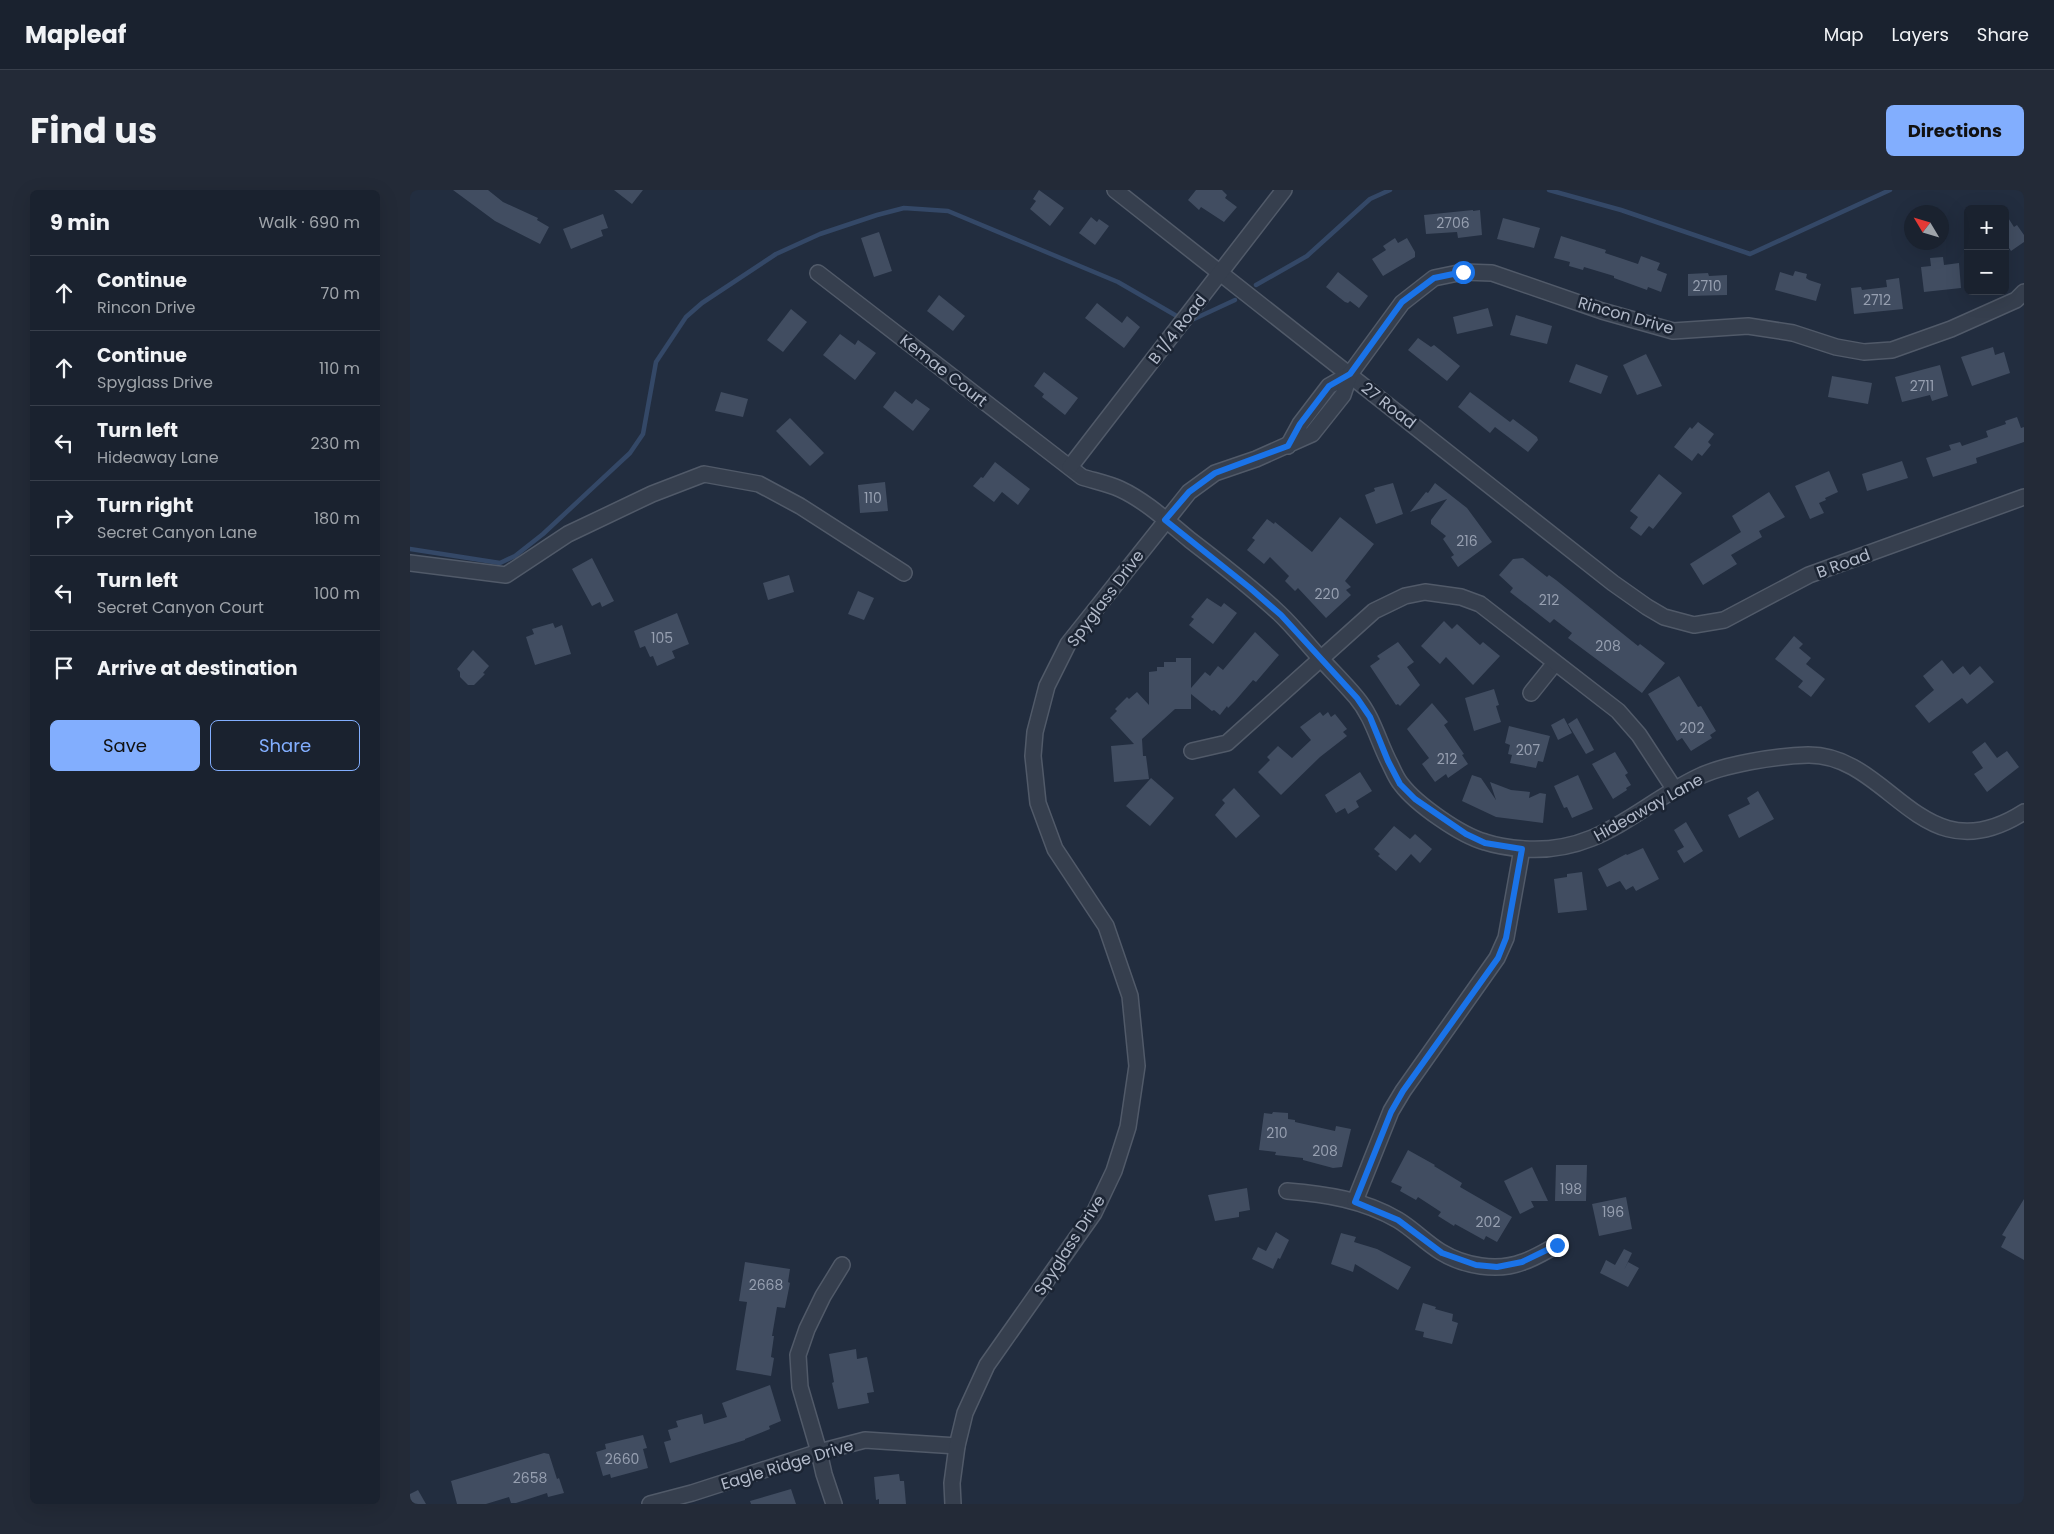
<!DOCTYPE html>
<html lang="en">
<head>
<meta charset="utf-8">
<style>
	:root { --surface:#1a222f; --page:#232a37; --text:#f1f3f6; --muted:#9fa4aa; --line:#383f4b; --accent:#82aefe }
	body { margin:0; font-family:Poppins,sans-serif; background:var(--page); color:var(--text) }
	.controls { position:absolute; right:15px; top:15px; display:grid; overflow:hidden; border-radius:8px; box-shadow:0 5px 20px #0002 }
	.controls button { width:45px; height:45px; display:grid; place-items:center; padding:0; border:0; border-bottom:1px solid var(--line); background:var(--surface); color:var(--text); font:25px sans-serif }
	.compass { position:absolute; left:1494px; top:15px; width:45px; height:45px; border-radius:50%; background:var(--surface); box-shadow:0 5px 20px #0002; rotate:308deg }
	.stop { position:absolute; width:15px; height:15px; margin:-11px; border:4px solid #1a73e8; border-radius:50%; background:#fff }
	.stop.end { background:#1a73e8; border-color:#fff; box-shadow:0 1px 5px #0008 }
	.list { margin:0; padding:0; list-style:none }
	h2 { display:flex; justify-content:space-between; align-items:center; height:65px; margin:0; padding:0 20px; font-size:21px }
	h2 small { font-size:16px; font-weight:400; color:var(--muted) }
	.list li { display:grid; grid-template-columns:32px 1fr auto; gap:15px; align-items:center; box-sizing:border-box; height:75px; padding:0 20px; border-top:1px solid var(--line) }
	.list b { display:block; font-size:19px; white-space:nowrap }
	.list p { margin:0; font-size:16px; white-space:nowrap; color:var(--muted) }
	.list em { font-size:16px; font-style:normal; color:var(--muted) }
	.actions { display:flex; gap:10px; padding:15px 20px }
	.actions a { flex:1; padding:11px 0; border:1px solid var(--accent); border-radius:8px; text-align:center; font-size:18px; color:var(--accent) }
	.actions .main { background:var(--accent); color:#111 }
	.icon { flex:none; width:28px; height:28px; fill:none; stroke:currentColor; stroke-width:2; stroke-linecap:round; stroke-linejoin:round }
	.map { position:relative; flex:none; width:1614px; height:1314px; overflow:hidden; border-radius:8px }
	header { display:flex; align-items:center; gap:30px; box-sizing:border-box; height:70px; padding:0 25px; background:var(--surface); border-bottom:1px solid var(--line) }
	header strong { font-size:24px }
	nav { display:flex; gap:28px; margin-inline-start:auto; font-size:18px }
	.intro { display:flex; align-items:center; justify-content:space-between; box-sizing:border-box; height:120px; padding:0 30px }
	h1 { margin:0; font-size:35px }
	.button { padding:12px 22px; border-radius:8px; background:var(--accent); color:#111; font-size:18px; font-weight:700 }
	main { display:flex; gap:30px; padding:0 30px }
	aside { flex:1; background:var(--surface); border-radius:8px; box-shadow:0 5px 20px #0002 }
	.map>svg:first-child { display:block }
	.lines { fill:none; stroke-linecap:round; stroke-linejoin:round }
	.stream { stroke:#344867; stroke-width:4.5 }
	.building { fill:#414d61 }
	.minor-casing { stroke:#515a69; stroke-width:18 }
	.minor { stroke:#363f4e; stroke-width:15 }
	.route { stroke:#1a73e8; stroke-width:6 }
	.labels { text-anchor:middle; stroke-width:5; stroke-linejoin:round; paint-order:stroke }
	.number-label { font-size:14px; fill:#969fb0 }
	.street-label { font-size:16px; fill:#b2baca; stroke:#1b2433 }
</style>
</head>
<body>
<header>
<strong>Mapleaf</strong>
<nav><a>Map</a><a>Layers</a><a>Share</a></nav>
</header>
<div class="intro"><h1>Find us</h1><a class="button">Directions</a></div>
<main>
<aside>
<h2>9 min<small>Walk · 690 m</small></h2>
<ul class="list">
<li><svg class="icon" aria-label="ahead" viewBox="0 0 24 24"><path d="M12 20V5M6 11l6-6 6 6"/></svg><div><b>Continue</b><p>Rincon Drive</p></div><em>70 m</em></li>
<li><svg class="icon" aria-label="ahead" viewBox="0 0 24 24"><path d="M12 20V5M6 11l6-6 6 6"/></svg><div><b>Continue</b><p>Spyglass Drive</p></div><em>110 m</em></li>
<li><svg class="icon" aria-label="left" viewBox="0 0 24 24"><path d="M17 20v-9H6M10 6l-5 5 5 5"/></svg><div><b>Turn left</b><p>Hideaway Lane</p></div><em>230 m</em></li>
<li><svg class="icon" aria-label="right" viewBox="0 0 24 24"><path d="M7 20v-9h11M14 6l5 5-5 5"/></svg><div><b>Turn right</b><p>Secret Canyon Lane</p></div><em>180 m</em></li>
<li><svg class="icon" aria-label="left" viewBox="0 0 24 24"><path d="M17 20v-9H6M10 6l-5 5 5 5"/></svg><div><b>Turn left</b><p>Secret Canyon Court</p></div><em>100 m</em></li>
<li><svg class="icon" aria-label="arrive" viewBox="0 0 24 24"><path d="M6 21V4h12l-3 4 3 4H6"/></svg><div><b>Arrive at destination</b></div></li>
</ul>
<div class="actions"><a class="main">Save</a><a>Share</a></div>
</aside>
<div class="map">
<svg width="1614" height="1314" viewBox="0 0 1614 1314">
	<rect width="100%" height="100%" fill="#222d3f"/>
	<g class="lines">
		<g class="stream">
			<polyline points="1139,0 1211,20 1340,64 1480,0"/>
			<polyline points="846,95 897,66 960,9 980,0"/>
			<polyline points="784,129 825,110"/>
			<polyline points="0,359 90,373 105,366 133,344 220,263 233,244 246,172 276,127 292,113 366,64 410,44 467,25 494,18 538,21 708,92 765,125"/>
		</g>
	</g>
	<g class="building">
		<polygon points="43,0 78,0 93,12 128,28 127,30 139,37 130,54 85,31"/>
		<polygon points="204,0 233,0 222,14"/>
		<polygon points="629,0 654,18 640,36 620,19 626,11 623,9"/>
		<polygon points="786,0 812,0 817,5 815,8 827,17 814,32 791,17 789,20 778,10"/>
		<polygon points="1063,20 1063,21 1070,20 1072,45 1048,48 1047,42 1016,44 1014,25"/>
		<polygon points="1595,23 1604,37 1607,35 1614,45 1614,52 1601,61 1595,52"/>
		<polygon points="193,24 198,38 191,40 193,46 161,59 153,39"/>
		<polygon points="681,27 687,32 689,29 699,36 685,55 669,43"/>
		<polygon points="1093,28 1130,38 1124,58 1087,49"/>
		<polygon points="469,42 482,81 464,87 451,48"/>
		<polygon points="1151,46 1196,60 1195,63 1228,74 1231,66 1250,73 1247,80 1257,84 1251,102 1238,97 1237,100 1204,88 1204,86 1174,77 1173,80 1159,76 1160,72 1144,68"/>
		<polygon points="985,48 988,53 997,48 1005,62 1005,67 973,86 962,69 976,60 973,56"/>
		<polygon points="1533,67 1534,75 1549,73 1551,98 1514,102 1511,77 1521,76 1520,68"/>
		<polygon points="1385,81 1397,84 1396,88 1399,90 1411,94 1406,111 1365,100 1370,82 1383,86"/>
		<polygon points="928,82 958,106 949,118 940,111 938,113 935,112 916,97"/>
		<polygon points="1298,83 1299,86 1317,85 1317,105 1278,106 1278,84"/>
		<polygon points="1489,88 1493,119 1444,124 1441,98 1451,97 1452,100 1477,97 1476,90"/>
		<polygon points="529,105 555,126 543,141 517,121"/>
		<polygon points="687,113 712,133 717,126 730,137 714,158 675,128"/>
		<polygon points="1078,118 1083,136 1047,144 1043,127"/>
		<polygon points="381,119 397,132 373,162 357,150"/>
		<polygon points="1106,125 1142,136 1137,154 1100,145"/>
		<polygon points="430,144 445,155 448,150 466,163 445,190 413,165"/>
		<polygon points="1008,148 1021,157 1024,155 1050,176 1037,191 998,160"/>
		<polygon points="1583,157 1585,165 1594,162 1600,183 1562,196 1551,167"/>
		<polygon points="1236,164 1252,196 1227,205 1213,175"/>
		<polygon points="1166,174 1198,186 1191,204 1159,192"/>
		<polygon points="1530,175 1538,206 1522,211 1520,205 1492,212 1485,187"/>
		<polygon points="634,182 668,208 655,225 632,207 634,204 624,196"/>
		<polygon points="1422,186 1462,193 1458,214 1418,207"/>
		<polygon points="485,201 502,214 506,209 520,219 503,241 473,217"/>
		<polygon points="311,202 338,209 333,227 305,221"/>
		<polygon points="1060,202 1100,232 1103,229 1127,247 1128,250 1118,262 1085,237 1080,243 1048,217"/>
		<polygon points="1607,227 1611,238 1614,237 1614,252 1566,268 1567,273 1523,287 1516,268 1541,260 1539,255 1550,252 1552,256 1578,247 1576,241 1596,234 1595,231"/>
		<polygon points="380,228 414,263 400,276 366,241"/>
		<polygon points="1288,232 1304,244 1298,252 1301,255 1292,266 1288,263 1282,271 1264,257 1280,237 1282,239"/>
		<polygon points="1492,271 1498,288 1457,301 1452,284"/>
		<polygon points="585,272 620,299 608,315 592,302 584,312 563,296 571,287 573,288"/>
		<polygon points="1419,281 1428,302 1415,308 1416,310 1409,313 1414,323 1400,329 1385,296"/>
		<polygon points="1249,284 1272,303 1243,339 1239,336 1231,346 1220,338 1228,327 1220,321"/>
		<polygon points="475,292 478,321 450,323 448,295"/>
		<polygon points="983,293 993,324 966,334 955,305 965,301 964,298"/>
		<polygon points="1025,293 1057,318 1082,352 1048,377 1041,367 1044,365 1033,349 1036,346 1021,334 1021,330 1037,309 1000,322 1016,302 1018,303"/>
		<polygon points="1359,302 1375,327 1349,341 1352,347 1321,365 1327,374 1293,395 1280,374 1331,342 1322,326"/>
		<polygon points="930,327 964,354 935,391 941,397 936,400 941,405 916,428 888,398 885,401 875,391 879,386 860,367 854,374 837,360 845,350 842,348 857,329 864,334 865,332 902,362"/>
		<polygon points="182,368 204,411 192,417 190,412 182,416 162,379"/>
		<polygon points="1113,368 1137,387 1139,385 1146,390 1228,456 1230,454 1255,473 1232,503 1158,448 1162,443 1144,429 1140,433 1100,402 1103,398 1089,385 1103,369"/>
		<polygon points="379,385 384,402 358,410 353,393"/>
		<polygon points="448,401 464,408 454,430 438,424"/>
		<polygon points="797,408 811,417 814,413 827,423 803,454 779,435 784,429 781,427"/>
		<polygon points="267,423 279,454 262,461 265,468 247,476 243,466 240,467 235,456 230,458 224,441"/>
		<polygon points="1034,431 1042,439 1047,434 1070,455 1073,452 1090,466 1063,495 1036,467 1030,474 1011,456"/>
		<polygon points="143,433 145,438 152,435 161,464 125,475 116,447 124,444 122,439"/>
		<polygon points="845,442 869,465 846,492 843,490 825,511 818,518 817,516 810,525 804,520 802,521 781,504 781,519 765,519 732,549 733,566 736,566 739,589 704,592 701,556 724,554 700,528 707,521 705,519 717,507 719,509 727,502 739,515 739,482 747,481 747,477 754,477 754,472 766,472 766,468 781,468 781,498 795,482 800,486 808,476 813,480"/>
		<polygon points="1384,446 1393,454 1389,458 1401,468 1396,474 1415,489 1401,507 1388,497 1393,491 1365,469"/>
		<polygon points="988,452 1004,472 997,477 1010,495 990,516 988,514 986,515 960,476 970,469 967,466"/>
		<polygon points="63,460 79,476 73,483 75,484 64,495 58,495 50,487 50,482 47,479"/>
		<polygon points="1532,470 1543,484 1553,476 1560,485 1570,476 1584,492 1557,514 1552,508 1519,533 1505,516 1524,500 1513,486"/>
		<polygon points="1269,486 1288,517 1291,516 1306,541 1300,545 1302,548 1281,561 1272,548 1267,551 1238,504"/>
		<polygon points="1084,499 1089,515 1086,516 1091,532 1064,541 1055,508"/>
		<polygon points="1022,513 1038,532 1034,535 1054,564 1052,565 1058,574 1038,588 1036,584 1025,592 1012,574 1019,568 997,539"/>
		<polygon points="910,522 913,526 918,522 921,527 925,524 937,539 933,542 937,546 910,567 871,605 848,582 860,570 857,567 868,556 882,568 901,550 890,537"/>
		<polygon points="1154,528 1162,543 1148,550 1141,535"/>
		<polygon points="1167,528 1184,560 1176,564 1158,534"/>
		<polygon points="1099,536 1140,546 1133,572 1128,571 1126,578 1100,573 1102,565 1098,564 1100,555 1095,553"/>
		<polygon points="1575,552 1587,568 1597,561 1609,577 1577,602 1564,584 1573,578 1562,562"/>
		<polygon points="1205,562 1218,583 1215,585 1221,595 1216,598 1217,600 1203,609 1182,574"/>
		<polygon points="950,582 962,601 946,611 949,617 938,624 935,618 926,623 915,605"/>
		<polygon points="1062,585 1071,588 1086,610 1080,592 1101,600 1120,602 1119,608 1130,603 1136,604 1133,633 1086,627 1052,611"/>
		<polygon points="1168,585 1183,619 1162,628 1157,617 1154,618 1144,596"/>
		<polygon points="741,588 764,608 740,636 716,616"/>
		<polygon points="824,598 850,626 826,648 805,625 815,613 812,610"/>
		<polygon points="1348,601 1364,629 1329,648 1318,625 1340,614 1337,608"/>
		<polygon points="1276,632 1293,661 1274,673 1267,661 1274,657 1264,640"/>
		<polygon points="984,636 1000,649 1005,644 1022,659 1010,673 1001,664 986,681 968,666 970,664 964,659"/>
		<polygon points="1233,658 1249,689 1226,701 1223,696 1216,700 1210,691 1197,697 1188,679 1216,664 1217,665"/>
		<polygon points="1172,682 1177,720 1148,723 1144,689 1157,687 1157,684"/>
		<polygon points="863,922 878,923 878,929 885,930 885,932 925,941 926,936 941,939 932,977 923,978 893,970 893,968 865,965 866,962 849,960 854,923 862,924"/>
		<polygon points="998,960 1025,975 1024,976 1052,993 1050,997 1102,1027 1087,1052 1076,1046 1074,1050 1045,1034 1044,1036 1028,1026 1031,1022 1008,1007 1006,1010 990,1001 992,997 981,992"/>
		<polygon points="1146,975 1177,975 1176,1011 1145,1011"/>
		<polygon points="1122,977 1138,1011 1121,1011 1124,1017 1110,1024 1094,991"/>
		<polygon points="837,998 840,1020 829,1022 829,1027 805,1031 798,1005"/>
		<polygon points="1216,1007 1222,1039 1189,1046 1182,1014"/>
		<polygon points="1614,1009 1614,1070 1591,1057 1596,1047 1592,1045"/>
		<polygon points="866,1042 879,1050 870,1069 868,1068 863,1079 842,1069 848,1057 856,1061"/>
		<polygon points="931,1043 946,1047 944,1052 967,1059 1001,1077 988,1100 945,1074 943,1082 921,1074"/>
		<polygon points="1214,1059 1222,1063 1214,1080 1218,1072 1229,1078 1218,1097 1190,1083 1196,1070 1205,1075"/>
		<polygon points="335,1072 380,1079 378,1092 380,1093 375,1118 367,1117 362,1146 364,1146 361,1167 364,1168 361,1186 326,1180 337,1112 329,1111"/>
		<polygon points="1013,1113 1026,1117 1025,1119 1043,1124 1042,1131 1048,1133 1042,1154 1013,1147 1014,1142 1005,1140"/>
		<polygon points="446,1159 447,1169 457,1167 464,1202 457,1203 459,1213 428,1219 422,1193 424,1192 419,1164"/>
		<polygon points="360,1195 371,1231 359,1236 360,1239 335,1249 335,1250 260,1273 254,1252 261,1250 258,1240 268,1237 266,1231 292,1224 294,1234 317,1227 312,1213"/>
		<polygon points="233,1245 237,1258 233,1259 238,1278 201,1288 200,1284 193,1286 186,1262 196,1259 195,1254"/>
		<polygon points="134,1263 139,1264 147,1289 149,1288 154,1303 138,1307 137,1303 106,1313 101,1313 99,1307 76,1314 47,1314 41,1291"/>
		<polygon points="489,1284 490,1291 494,1291 496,1314 469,1314 469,1309 466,1310 464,1287"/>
		<polygon points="381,1299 386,1314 341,1314 340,1311"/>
		<polygon points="8,1300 16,1314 0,1314 0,1304"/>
	</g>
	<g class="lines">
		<defs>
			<g id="minor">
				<polyline points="705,0 1203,393 1237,417 1254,427 1284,435 1314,430 1399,385 1614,307"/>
				<path d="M408,83L672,287C685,291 699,294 710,299C736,311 758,332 780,350C810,373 841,397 869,423C884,437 897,454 911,469C923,482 935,494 946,507C963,527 968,551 980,574C983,580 986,588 991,594C1006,614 1050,645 1075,652C1087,656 1102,658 1114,659C1189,664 1225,618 1286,588C1313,574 1367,566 1398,565C1481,564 1511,688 1614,622"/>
				<polyline points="878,256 890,234 919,196 940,184"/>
				<polyline points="660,277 874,0"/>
				<polyline points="0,373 96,385 158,344 242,304 294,284 349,294 390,316 494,383"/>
				<polyline points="1121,503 1145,473"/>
				<polyline points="782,561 817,553 964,421 995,406 1015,402 1051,407 1070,414 1208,521 1229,545 1265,600"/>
				<path d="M877,1001C916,1004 954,1010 988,1030C1003,1039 1016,1053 1031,1062C1054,1076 1087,1082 1113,1072C1125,1068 1136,1061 1147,1055"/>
				<polyline points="945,1011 981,921 993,901 1087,768 1096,748 1112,659"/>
				<polyline points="240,1314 282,1303 409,1262 455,1250 547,1256"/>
				<polyline points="424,1314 414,1284 409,1262 390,1197 388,1165 397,1139 413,1106 432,1075"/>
				<polyline points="543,1314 542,1293 547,1256 555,1223 577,1175 684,1023 704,981 718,937 727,876 720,806 696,736 645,659 628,613 623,566 625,542 637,496 658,454 779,302 805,283 846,269 902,244 933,205 940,184 992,113 1024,88 1053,82 1082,83 1192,121 1263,141 1338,136 1383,143 1426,157 1454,162 1482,160 1541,139 1606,110 1614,102"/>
			</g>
		</defs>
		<use href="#minor" class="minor-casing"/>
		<use href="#minor" class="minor"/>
	</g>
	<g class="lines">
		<polyline class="route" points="1053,82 1024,88 992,112 940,184 919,196 890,234 878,256 805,283 779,302 755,330 840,398 871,425 947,508 960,527 978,571 990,594 1005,609 1056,644 1075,653 1112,659 1096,748 1088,768 993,901 981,922 945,1012 988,1030 1032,1063 1066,1075 1087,1077 1112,1072 1147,1055"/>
	</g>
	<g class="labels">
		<g class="number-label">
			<text x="1043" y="38">2706</text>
			<text x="1297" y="101">2710</text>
			<text x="1467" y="115">2712</text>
			<text x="1512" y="201">2711</text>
			<text x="463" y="313">110</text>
			<text x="1057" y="356">216</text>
			<text x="917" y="409">220</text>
			<text x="1139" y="415">212</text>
			<text x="252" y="453">105</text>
			<text x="1198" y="461">208</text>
			<text x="1282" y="543">202</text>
			<text x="1118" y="565">207</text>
			<text x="1037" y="574">212</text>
			<text x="867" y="948">210</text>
			<text x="915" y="966">208</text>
			<text x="1161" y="1004">198</text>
			<text x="1203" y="1027">196</text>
			<text x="1078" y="1037">202</text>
			<text x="356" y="1100">2668</text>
			<text x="212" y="1274">2660</text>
			<text x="120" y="1293">2658</text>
		</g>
		<g class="street-label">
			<text transform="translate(1216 125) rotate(16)" y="6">Rincon Drive</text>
			<text transform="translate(767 139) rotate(-52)" y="6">B 1/4 Road</text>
			<text transform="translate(534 180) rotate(38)" y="6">Kemae Court</text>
			<text transform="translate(979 215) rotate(38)" y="6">27 Road</text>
			<text transform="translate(1433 373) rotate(-20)" y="6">B Road</text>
			<text transform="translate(695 408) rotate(-53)" y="6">Spyglass Drive</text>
			<text transform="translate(1238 617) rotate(-29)" y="6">Hideaway Lane</text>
			<text transform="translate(659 1055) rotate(-57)" y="6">Spyglass Drive</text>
			<text transform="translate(377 1274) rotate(-17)" y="6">Eagle Ridge Drive</text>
		</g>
	</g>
</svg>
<div class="controls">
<button>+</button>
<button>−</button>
</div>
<svg class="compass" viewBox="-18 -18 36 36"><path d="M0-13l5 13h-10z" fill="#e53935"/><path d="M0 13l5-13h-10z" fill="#9fa4aa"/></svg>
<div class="stop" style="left:1053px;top:82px"></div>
<div class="stop end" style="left:1147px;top:1055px"></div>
</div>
</main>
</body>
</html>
